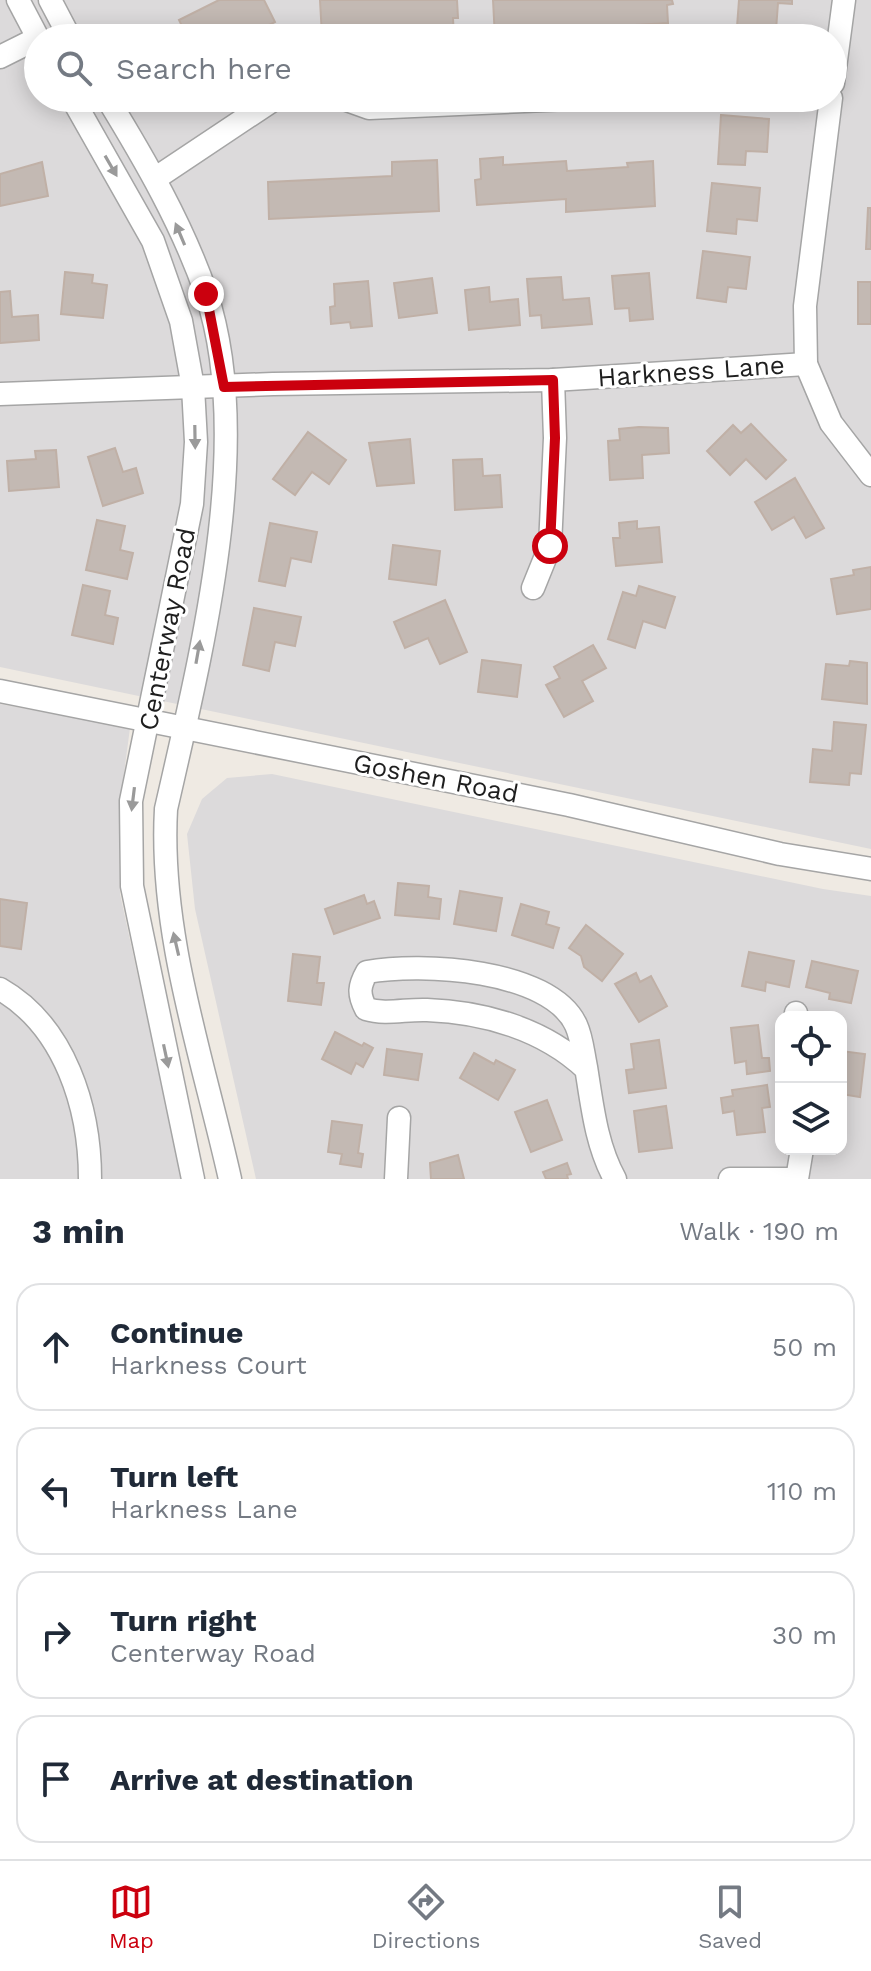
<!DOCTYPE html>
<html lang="en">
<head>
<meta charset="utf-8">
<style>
	:root { --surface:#fff; --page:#f2f2f3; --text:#1f2937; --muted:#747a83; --line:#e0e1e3; --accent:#cb000e }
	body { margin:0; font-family:"Work Sans",sans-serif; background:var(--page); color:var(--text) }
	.controls { position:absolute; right:24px; bottom:24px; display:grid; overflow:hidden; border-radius:16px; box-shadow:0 4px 20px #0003 }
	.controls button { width:72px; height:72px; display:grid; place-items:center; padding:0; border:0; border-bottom:2px solid var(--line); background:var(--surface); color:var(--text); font:40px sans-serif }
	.stop { position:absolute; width:24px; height:24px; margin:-18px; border:6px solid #cb000e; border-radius:50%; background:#fff }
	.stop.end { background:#cb000e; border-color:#fff; box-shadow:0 2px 8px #0008 }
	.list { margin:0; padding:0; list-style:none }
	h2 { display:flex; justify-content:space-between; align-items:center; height:104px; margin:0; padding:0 32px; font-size:34px }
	h2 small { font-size:26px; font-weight:400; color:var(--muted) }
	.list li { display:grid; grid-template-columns:52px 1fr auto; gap:24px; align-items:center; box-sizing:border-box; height:128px; margin:0 16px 16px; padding:0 16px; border:2px solid var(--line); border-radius:24px }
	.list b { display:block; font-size:30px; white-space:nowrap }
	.list p { margin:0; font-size:26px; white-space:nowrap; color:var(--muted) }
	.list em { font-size:26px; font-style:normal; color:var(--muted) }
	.icon { flex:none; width:44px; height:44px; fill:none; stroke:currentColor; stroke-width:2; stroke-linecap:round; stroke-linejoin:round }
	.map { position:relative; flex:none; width:871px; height:1179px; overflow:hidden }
	.search { position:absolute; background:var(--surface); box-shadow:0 4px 20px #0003; left:24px; right:24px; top:24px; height:88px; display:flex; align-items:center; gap:20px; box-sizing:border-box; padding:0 28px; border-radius:44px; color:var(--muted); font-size:30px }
	.sheet { height:680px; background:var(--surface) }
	nav { display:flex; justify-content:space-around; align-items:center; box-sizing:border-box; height:112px; border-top:2px solid var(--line); background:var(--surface); font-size:22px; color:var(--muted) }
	nav a { display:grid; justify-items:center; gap:4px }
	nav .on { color:var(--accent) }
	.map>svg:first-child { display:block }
	.residential { fill:#dcdadb; fill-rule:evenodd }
	.building { fill:#c3b9b3; stroke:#c0b0a6; stroke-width:2 }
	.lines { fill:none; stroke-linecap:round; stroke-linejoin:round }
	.minor-casing { stroke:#a5a5a5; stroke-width:25 }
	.minor { stroke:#fff; stroke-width:22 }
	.oneway { fill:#9a9a9a }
	.route { stroke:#cb000e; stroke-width:10 }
	.labels { text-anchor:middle; stroke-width:6; stroke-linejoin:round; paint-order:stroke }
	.street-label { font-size:26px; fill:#1e1e1e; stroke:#fff }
</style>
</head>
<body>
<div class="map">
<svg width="871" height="1179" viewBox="0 0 871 1179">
	<rect width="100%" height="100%" fill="#efeae3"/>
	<g class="residential">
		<path d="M0,0H871V849L0,667ZM38,38H833V98H38Z"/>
		<polygon points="0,704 130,728 119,811 120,894 182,1179 0,1179"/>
		<path d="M272,774L823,889L871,896V1179H256L195,909L187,834L202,799L227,778ZM781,1017H841V1149H781Z"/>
	</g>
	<g class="building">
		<polygon points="219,0 264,0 275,22 243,38 173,38 185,32 179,20"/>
		<polygon points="320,0 457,0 458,18 453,18 454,38 409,38 409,26 369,28 369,34 322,36"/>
		<polygon points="493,0 672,0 673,4 667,5 668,23 520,32 520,38 495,38"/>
		<polygon points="739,0 792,0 792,4 778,3 776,30 737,27"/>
		<polygon points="721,115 769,119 767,152 746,151 745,165 718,164"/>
		<polygon points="503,157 503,165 566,161 567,171 628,167 627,163 653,161 655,206 566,212 566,199 477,205 475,180 481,179 480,159"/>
		<polygon points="437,160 439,211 269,219 268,182 392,176 392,162"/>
		<polygon points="42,162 48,196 0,206 0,174"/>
		<polygon points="712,183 760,188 757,221 737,219 736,234 707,231"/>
		<polygon points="868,208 871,208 871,249 866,249"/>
		<polygon points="703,251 750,257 746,289 728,287 726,302 697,298"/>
		<polygon points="65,272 93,275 92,283 107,285 103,318 61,314"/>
		<polygon points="649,273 653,319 630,321 629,308 615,309 612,276"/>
		<polygon points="561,277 563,300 589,298 592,324 542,328 541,315 530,316 527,279"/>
		<polygon points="432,278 437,313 399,318 394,283"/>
		<polygon points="368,281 372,326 351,328 350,322 331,324 330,307 335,306 334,284"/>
		<rect x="858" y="282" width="13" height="42"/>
		<polygon points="489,287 490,302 518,299 520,325 469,330 465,290"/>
		<polygon points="10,291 12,317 38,315 39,340 0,343 0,292"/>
		<polygon points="751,424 786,460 766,479 746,459 730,475 707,451 733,425 741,433"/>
		<polygon points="639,427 668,428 669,453 642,455 643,478 610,480 608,441 620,440 619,429"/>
		<polygon points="308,432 346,460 329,484 312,472 295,495 273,479"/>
		<polygon points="410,439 414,483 377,486 369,443"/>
		<polygon points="115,448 123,472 136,468 143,493 103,506 88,457"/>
		<polygon points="56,450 59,487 9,491 7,461 36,459 35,451"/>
		<polygon points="482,459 483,476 500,475 502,507 455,510 453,460"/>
		<polygon points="795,478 824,528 806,538 794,517 772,530 755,502"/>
		<polygon points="97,520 125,526 120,550 133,553 127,579 86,570"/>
		<polygon points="637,521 637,529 659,527 662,562 616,566 613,538 620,538 619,523"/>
		<polygon points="270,523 317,532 311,562 291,558 285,586 259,581"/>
		<polygon points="393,545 440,551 436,585 389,579"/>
		<polygon points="871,567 871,609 837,614 831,579 854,575 853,570"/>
		<polygon points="83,585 110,591 105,615 118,618 113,644 72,635"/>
		<polygon points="639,586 675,597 665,628 643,621 635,648 608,639 623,592 636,596"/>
		<polygon points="445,600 467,652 440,664 428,638 405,648 394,622"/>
		<polygon points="254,608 301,617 295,646 275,642 269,671 243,665"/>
		<polygon points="593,645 606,668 582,681 593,701 564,717 546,685 560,678 554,667"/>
		<polygon points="482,660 521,665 517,697 478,692"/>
		<polygon points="850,661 867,663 867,704 822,699 826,664 849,666"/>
		<polygon points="834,722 866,725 861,774 850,773 849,785 810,782 813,749 832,751"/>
		<polygon points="398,883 429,886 428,897 441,899 439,919 395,915"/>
		<polygon points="460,891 502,898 496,931 454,924"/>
		<polygon points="364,895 367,904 374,901 380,918 334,934 325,909"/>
		<polygon points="0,899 27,903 21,949 0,946"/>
		<polygon points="521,904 549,912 546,924 559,928 553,948 512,935"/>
		<polygon points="586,925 623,954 602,981 584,967 581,956 569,948"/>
		<polygon points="749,952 794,961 789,987 766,982 765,991 742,986"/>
		<polygon points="293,954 320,957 317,983 324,983 321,1005 288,1001"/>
		<polygon points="812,961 858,971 851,1003 829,999 830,993 806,987"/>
		<polygon points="636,973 640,982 651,976 667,1006 639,1022 615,984"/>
		<polygon points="758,1025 762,1058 769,1058 770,1071 747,1074 746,1061 735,1063 731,1028"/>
		<polygon points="335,1032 362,1046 364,1043 373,1048 363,1067 356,1063 351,1074 322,1059"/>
		<polygon points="659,1040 666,1088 629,1093 626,1070 634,1069 631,1044"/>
		<polygon points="387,1049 422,1054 418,1080 384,1075"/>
		<polygon points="841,1051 865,1054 860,1097 841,1094"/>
		<polygon points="474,1053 494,1064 496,1060 515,1070 498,1100 460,1078"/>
		<polygon points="767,1085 770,1107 762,1108 765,1132 737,1135 734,1111 723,1113 721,1098 733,1096 732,1090"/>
		<polygon points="547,1100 562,1140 531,1152 515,1112"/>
		<polygon points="666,1106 672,1148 639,1152 634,1111"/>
		<polygon points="332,1121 362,1125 358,1153 363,1154 361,1167 340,1164 342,1154 328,1152"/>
		<polygon points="458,1155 464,1179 431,1179 430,1163"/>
		<polygon points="567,1163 571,1174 567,1175 568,1179 546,1179 543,1172"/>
	</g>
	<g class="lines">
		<defs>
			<g id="minor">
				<polyline points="18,0 38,38"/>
				<polyline points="50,0 70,38"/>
				<polyline points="0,57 38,38"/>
				<polyline points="833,83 844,0"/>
				<polyline points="72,98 153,241 181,321 193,387 196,442 192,504 131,801 132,886 193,1179"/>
				<path d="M107,98C145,160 182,224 206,293C256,442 200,659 166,809C159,934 203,1058 230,1179"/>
				<polyline points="341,98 369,108 591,98"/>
				<polyline points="831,98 805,306 806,364 831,423 871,475"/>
				<polyline points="156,178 276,98"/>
				<polyline points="0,394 273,384 553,380 806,364"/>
				<polyline points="533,588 550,546 555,438 553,380"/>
				<polyline points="0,691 569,805 780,854 871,869"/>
				<path d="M0,989C65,1026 90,1108 90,1179"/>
				<polyline points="796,1013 796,1017"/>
				<path d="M586,1069C544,1029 484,1012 427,1010C406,1009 386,1015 366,1009C358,994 359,986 367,972C421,962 550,969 576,1025C582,1038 583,1053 586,1067C592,1104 596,1145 615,1179"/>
				<polyline points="396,1179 399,1118"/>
				<polyline points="730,1179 795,1179"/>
				<polyline points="797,1179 802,1149"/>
			</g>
		</defs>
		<use href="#minor" class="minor-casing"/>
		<use href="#minor" class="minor"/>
	</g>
	<defs><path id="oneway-solid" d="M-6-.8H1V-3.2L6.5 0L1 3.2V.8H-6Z" transform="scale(2)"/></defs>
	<g class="oneway">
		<use href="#oneway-solid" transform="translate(111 166) rotate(60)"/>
		<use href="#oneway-solid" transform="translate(180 234) rotate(-113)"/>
		<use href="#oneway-solid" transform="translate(195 437) rotate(89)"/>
		<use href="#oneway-solid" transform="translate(198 652) rotate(-80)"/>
		<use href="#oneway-solid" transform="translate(133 799) rotate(97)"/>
		<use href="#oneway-solid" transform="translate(176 944) rotate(-103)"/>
		<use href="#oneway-solid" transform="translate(166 1056) rotate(78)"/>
	</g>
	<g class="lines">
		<polyline class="route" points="206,294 224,387 553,380 555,438 550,546"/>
	</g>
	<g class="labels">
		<g class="street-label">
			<text transform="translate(691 371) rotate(-4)" y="9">Harkness Lane</text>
			<text transform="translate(167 629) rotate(-79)" y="9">Centerway Road</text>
			<text transform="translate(436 778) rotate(11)" y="9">Goshen Road</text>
		</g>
	</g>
</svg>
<div class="controls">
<button><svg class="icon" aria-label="locate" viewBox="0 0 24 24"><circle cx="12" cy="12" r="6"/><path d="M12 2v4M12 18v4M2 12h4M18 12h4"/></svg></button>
<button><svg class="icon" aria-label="layers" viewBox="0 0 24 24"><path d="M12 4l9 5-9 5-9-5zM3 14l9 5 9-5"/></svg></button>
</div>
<div class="stop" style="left:550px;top:546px"></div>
<div class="stop end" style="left:206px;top:294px"></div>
<div class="search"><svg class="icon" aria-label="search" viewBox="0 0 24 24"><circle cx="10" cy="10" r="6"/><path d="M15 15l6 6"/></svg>Search here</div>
</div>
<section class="sheet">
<h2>3 min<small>Walk · 190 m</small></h2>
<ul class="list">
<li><svg class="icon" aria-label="ahead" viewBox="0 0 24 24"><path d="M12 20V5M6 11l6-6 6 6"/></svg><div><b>Continue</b><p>Harkness Court</p></div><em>50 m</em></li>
<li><svg class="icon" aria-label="left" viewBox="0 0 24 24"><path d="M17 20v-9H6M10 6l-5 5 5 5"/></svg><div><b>Turn left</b><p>Harkness Lane</p></div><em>110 m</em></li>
<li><svg class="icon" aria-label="right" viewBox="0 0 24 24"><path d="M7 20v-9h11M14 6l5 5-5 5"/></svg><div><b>Turn right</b><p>Centerway Road</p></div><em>30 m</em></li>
<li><svg class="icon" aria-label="arrive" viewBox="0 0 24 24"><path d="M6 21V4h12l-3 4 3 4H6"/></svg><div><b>Arrive at destination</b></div></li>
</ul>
</section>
<nav>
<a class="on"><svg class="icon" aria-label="map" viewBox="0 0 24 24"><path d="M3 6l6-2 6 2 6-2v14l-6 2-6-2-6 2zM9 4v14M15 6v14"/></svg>Map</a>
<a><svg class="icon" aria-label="directions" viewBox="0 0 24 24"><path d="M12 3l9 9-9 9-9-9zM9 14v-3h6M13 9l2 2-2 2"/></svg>Directions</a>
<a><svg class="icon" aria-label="saved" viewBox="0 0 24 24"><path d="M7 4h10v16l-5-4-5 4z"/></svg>Saved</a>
</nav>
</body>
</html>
